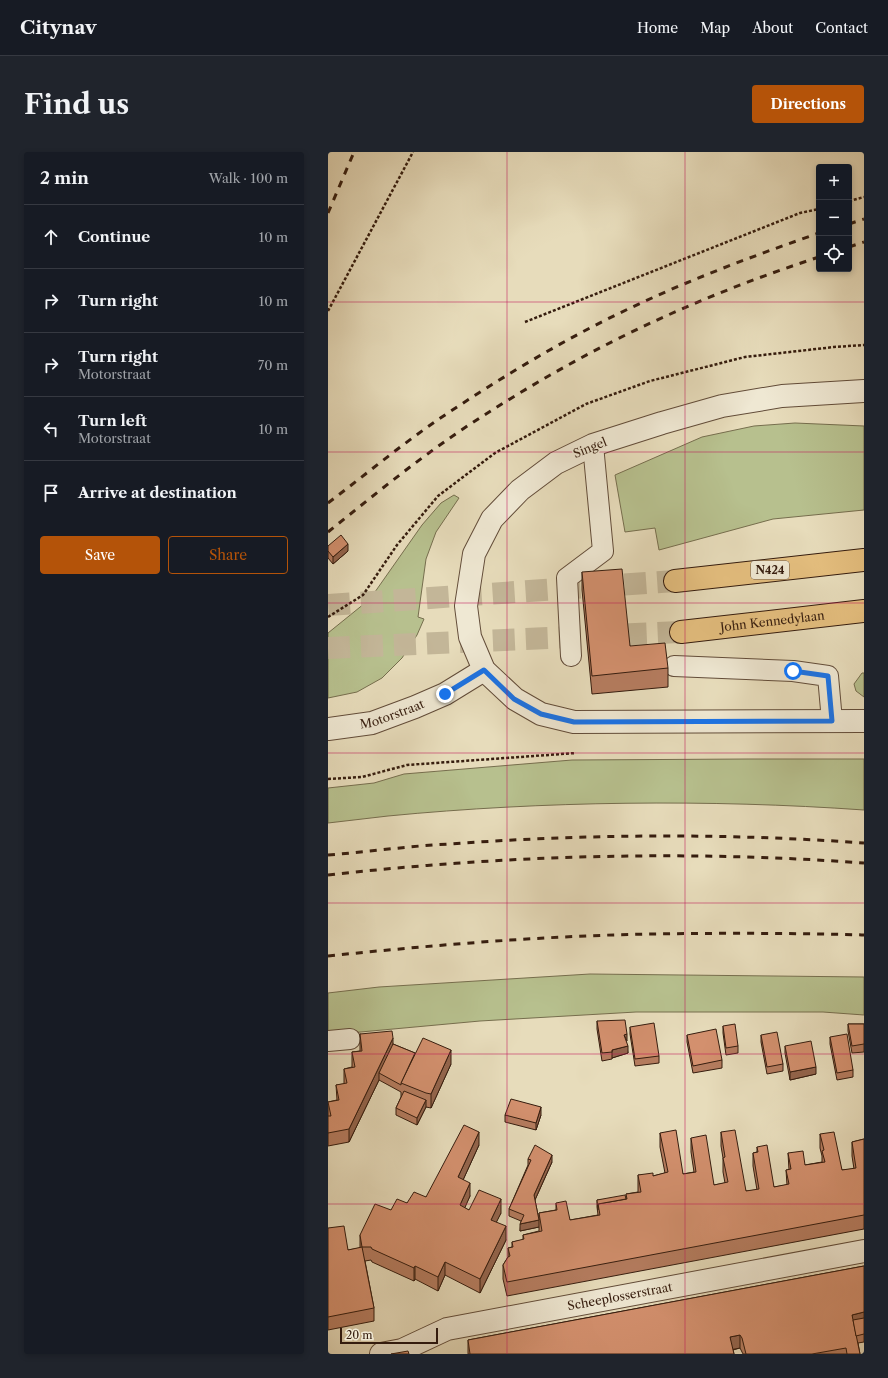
<!DOCTYPE html>
<html lang="en">
<head>
<meta charset="utf-8">
<style>
	:root { --surface:#171b24; --page:#20242c; --text:#f1f3f6; --muted:#9ea1a6; --line:#363941; --accent:#b45309 }
	body { margin:0; font-family:"Libre Caslon Text",serif; background:var(--page); color:var(--text) }
	.controls { position:absolute; right:12px; top:12px; display:grid; overflow:hidden; border-radius:4px; box-shadow:0 2px 6px #0003 }
	.controls button { width:36px; height:36px; display:grid; place-items:center; padding:0; border:0; border-bottom:1px solid var(--line); background:var(--surface); color:var(--text); font:20px sans-serif }
	.scale { position:absolute; left:12px; bottom:10px; width:98px; box-sizing:border-box; padding-left:4px; border:2px solid #351c0e; border-top:0; font-size:11px; line-height:14px; white-space:nowrap; color:#351c0e; -webkit-text-stroke:3px #efe8d3; paint-order:stroke }
	.stop { position:absolute; width:12px; height:12px; margin:-9px; border:3px solid #1a73e8; border-radius:50%; background:#fff }
	.stop.end { background:#1a73e8; border-color:#fff; box-shadow:0 1px 4px #0008 }
	.list { margin:0; padding:0; list-style:none }
	h2 { display:flex; justify-content:space-between; align-items:center; height:52px; margin:0; padding:0 16px; font-size:17px }
	h2 small { font-size:13px; font-weight:400; color:var(--muted) }
	.list li { display:grid; grid-template-columns:26px 1fr auto; gap:12px; align-items:center; box-sizing:border-box; height:64px; padding:0 16px; border-top:1px solid var(--line) }
	.list b { display:block; font-size:15px; white-space:nowrap }
	.list p { margin:0; font-size:13px; white-space:nowrap; color:var(--muted) }
	.list em { font-size:13px; font-style:normal; color:var(--muted) }
	.actions { display:flex; gap:8px; padding:12px 16px }
	.actions a { flex:1; padding:9px 0; border:1px solid var(--accent); border-radius:4px; text-align:center; font-size:14px; color:var(--accent) }
	.actions .main { background:var(--accent); color:#fff }
	.icon { flex:none; width:22px; height:22px; fill:none; stroke:currentColor; stroke-width:2; stroke-linecap:round; stroke-linejoin:round }
	.map { position:relative; flex:none; width:536px; height:1202px; overflow:hidden; border-radius:4px }
	header { display:flex; align-items:center; gap:24px; box-sizing:border-box; height:56px; padding:0 20px; background:var(--surface); border-bottom:1px solid var(--line) }
	header strong { font-size:19px }
	nav { display:flex; gap:22px; margin-inline-start:auto; font-size:14px }
	.intro { display:flex; align-items:center; justify-content:space-between; box-sizing:border-box; height:96px; padding:0 24px }
	h1 { margin:0; font-size:28px }
	.button { padding:10px 18px; border-radius:4px; background:var(--accent); color:#fff; font-size:14px; font-weight:700 }
	main { display:flex; gap:24px; padding:0 24px }
	aside { flex:1; background:var(--surface); border-radius:4px; box-shadow:0 2px 6px #0003 }
	.map>svg:first-child { display:block }
	.green { fill:#b7c08e; stroke:#766e4e }
	.lines { fill:none; stroke-linecap:round; stroke-linejoin:round }
	.trunk-tunnel { stroke:#c3b698; stroke-width:22; stroke-dasharray:22 11; stroke-linecap:butt }
	.service-casing { stroke:#624c39; stroke-width:22 }
	.minor-casing { stroke:#624c39; stroke-width:24 }
	.tertiary-casing { stroke:#624c39; stroke-width:24 }
	.trunk-casing { stroke:#351c0e; stroke-width:24 }
	.path { stroke:#351c0e; stroke-width:2.5; stroke-dasharray:3 2; stroke-linecap:butt }
	.service { stroke:#efe8d3; stroke-width:20 }
	.minor { stroke:#efe8d3; stroke-width:22 }
	.tertiary { stroke:#efe8d3; stroke-width:22 }
	.trunk { stroke:#e4be7e; stroke-width:22 }
	.rail { stroke:#351c0e; stroke-width:3; stroke-dasharray:7 7; stroke-linecap:butt }
	.wall { fill:#b57c5f; stroke:#351c0e }
	.shaded-wall { fill:#94654d; stroke:#351c0e }
	.building { fill:#d3906e; stroke:#351c0e }
	.route { stroke:#1a73e8; stroke-width:5 }
	.grid { fill:none; stroke:#c2185b; stroke-width:1; stroke-opacity:0.55 }
	.labels { text-anchor:middle; stroke-width:3; stroke-linejoin:round; paint-order:stroke }
	.shield { fill:#efe8d3; stroke:#6d5949; stroke-width:1 }
	.shield-label { font-size:11px; font-weight:bold; fill:#351c0e }
	.street-label { font-size:12px; fill:#351c0e; stroke:#efe8d3 }
</style>
</head>
<body>
<header>
<strong>Citynav</strong>
<nav><a>Home</a><a>Map</a><a>About</a><a>Contact</a></nav>
</header>
<div class="intro"><h1>Find us</h1><a class="button">Directions</a></div>
<main>
<aside>
<h2>2 min<small>Walk · 100 m</small></h2>
<ul class="list">
<li><svg class="icon" aria-label="ahead" viewBox="0 0 24 24"><path d="M12 20V5M6 11l6-6 6 6"/></svg><div><b>Continue</b></div><em>10 m</em></li>
<li><svg class="icon" aria-label="right" viewBox="0 0 24 24"><path d="M7 20v-9h11M14 6l5 5-5 5"/></svg><div><b>Turn right</b></div><em>10 m</em></li>
<li><svg class="icon" aria-label="right" viewBox="0 0 24 24"><path d="M7 20v-9h11M14 6l5 5-5 5"/></svg><div><b>Turn right</b><p>Motorstraat</p></div><em>70 m</em></li>
<li><svg class="icon" aria-label="left" viewBox="0 0 24 24"><path d="M17 20v-9H6M10 6l-5 5 5 5"/></svg><div><b>Turn left</b><p>Motorstraat</p></div><em>10 m</em></li>
<li><svg class="icon" aria-label="arrive" viewBox="0 0 24 24"><path d="M6 21V4h12l-3 4 3 4H6"/></svg><div><b>Arrive at destination</b></div></li>
</ul>
<div class="actions"><a class="main">Save</a><a>Share</a></div>
</aside>
<div class="map">
<svg width="536" height="1202" viewBox="0 0 536 1202">
	<rect width="100%" height="100%" fill="#e7dcbb"/>
	<filter id="stains"><feTurbulence type="fractalNoise" baseFrequency=".005" numOctaves="4"/><feColorMatrix values="0 0 0 0 .2 0 0 0 0 .09 0 0 0 0 .02 0 0 0 .5 -.17"/></filter>
	<radialGradient id="worn" r=".72"><stop offset=".6" stop-color="#630" stop-opacity="0"/><stop offset="1" stop-color="#630" stop-opacity=".3"/></radialGradient>
	<g class="green">
		<polygon points="467,271 536,274 536,358 445,367 331,398 327,376 297,380 287,323 374,285 426,274"/>
		<polygon points="126,343 131,346 108,380 98,407 90,465 96,467 89,483 74,506 54,526 29,540 0,546 0,481 42,447 94,373 113,351"/>
		<polygon points="534,521 536,521 536,545 528,539 526,532"/>
		<path d="M420,607H536V658C381,647 215,649 60,664C40,666 20,669 0,671V636L46,631L76,622L244,608Z"/>
		<polygon points="262,822 536,825 536,863 495,860 308,860 152,869 0,883 0,841 51,835"/>
	</g>
	<g class="lines">
		<g class="trunk-tunnel">
			<polyline points="0,453 347,429"/>
			<polyline points="0,496 353,480"/>
		</g>
		<defs>
			<g id="service">
				<polyline points="243,504 239,426 275,399 265,293"/>
				<polyline points="346,514 465,519 500,524 504,569"/>
				<polyline points="0,889 22,887"/>
			</g>
			<g id="minor">
				<path id="s1" d="M53,1202L74,1198L119,1177L536,1099"/>
			</g>
			<g id="tertiary">
				<polyline points="536,239 454,244 394,254 334,271 265,293 228,311 192,338 164,367 146,402 138,454 142,485 156,518 187,547 213,562 246,570 536,569"/>
				<path id="s2" d="M0,577L44,571L87,555L117,542L156,518"/>
			</g>
			<g id="trunk">
				<polyline points="347,429 536,408"/>
				<path id="s3" d="M353,480L536,459"/>
			</g>
		</defs>
		<use href="#service" class="service-casing"/>
		<use href="#minor" class="minor-casing"/>
		<use href="#tertiary" class="tertiary-casing"/>
		<use href="#trunk" class="trunk-casing"/>
		<g class="path">
			<polyline points="521,49 536,45"/>
			<polyline points="0,159 85,0"/>
			<polyline points="197,170 472,61 491,57"/>
			<polyline points="0,465 35,443 69,393 110,344 167,301 258,252 322,229 417,205 506,195 536,193"/>
			<polyline points="0,627 34,625 79,613 248,601"/>
		</g>
		<use href="#service" class="service"/>
		<use href="#minor" class="minor"/>
		<use href="#tertiary" class="tertiary"/>
		<use href="#trunk" class="trunk"/>
		<g class="rail">
			<polyline points="0,61 26,0"/>
			<polyline points="521,72 536,67"/>
			<polyline points="521,95 536,90"/>
			<path d="M0,351C37,323 73,293 111,267C175,224 243,183 313,151C371,124 431,102 491,81"/>
			<path d="M0,380C51,339 102,297 158,262C211,228 270,195 327,169C381,144 436,123 491,105"/>
			<path d="M0,703C40,700 80,694 121,692C259,682 398,681 536,691"/>
			<path d="M0,723C178,703 358,698 536,711"/>
			<path d="M0,804C106,793 214,784 321,782C392,781 464,781 536,783"/>
		</g>
	</g>
	<g class="wall">
		<polygon points="0,394 20,399 5,412 0,406"/>
		<polygon points="254,420 302,494 340,516 340,535 264,542 254,438"/>
		<polygon points="269,869 298,889 300,901 284,906 284,907 274,909 269,877"/>
		<polygon points="520,872 536,872 536,900 524,901 520,879"/>
		<polygon points="395,874 410,894 410,901 398,903 395,881"/>
		<polygon points="302,875 331,904 331,911 307,914 302,882"/>
		<polygon points="32,882 65,892 87,901 123,912 103,956 98,955 89,973 68,963 68,956 73,945 73,940 51,928 21,990 0,994 0,950 9,948 8,933 16,932 16,917 24,915 24,900 32,899"/>
		<polygon points="359,883 394,908 394,916 365,921 359,890"/>
		<polygon points="433,883 455,912 455,919 439,922 433,890"/>
		<polygon points="502,885 525,918 525,925 509,928 502,892"/>
		<polygon points="457,894 488,922 462,928 457,901"/>
		<polygon points="177,963 213,963 208,978 177,970"/>
		<polygon points="393,980 418,1039 429,1038 425,1014 425,1001 429,1000 429,995 446,1035 459,1033 458,1018 461,1018 460,1001 477,1013 494,1010 494,1004 492,996 492,982 514,1018 526,1017 524,1004 524,990 536,987 536,1077 179,1144 175,1127 175,1113 180,1105 180,1096 184,1095 184,1090 195,1088 195,1083 211,1079 211,1075 192,1079 193,1069 181,1064 181,1057 200,1013 200,1007 224,1010 207,1048 211,1068 211,1061 228,1058 228,1051 242,1068 270,1063 269,1055 269,1048 298,1047 298,1042 310,1040 310,1023 325,1024 337,1021 332,995 332,981 355,1022 366,1020 363,1000 363,986 386,1033 397,1031 395,1020 395,1006 393,994"/>
		<polygon points="151,993 135,1028 142,1044 136,1056 141,1058 173,1061 168,1070 178,1088 152,1141 117,1123 110,1139 87,1127 86,1129 44,1110 43,1108 37,1109 46,1156 46,1169 0,1178 0,1076 20,1098 32,1096 32,1083 63,1058 79,1051 98,1045"/>
		<polygon points="536,1114 536,1190 530,1191 532,1202 415,1202 412,1196 405,1198 406,1202 140,1202 140,1188"/>
	</g>
	<g class="shaded-wall">
		<polygon points="20,392 20,399 5,412 5,405"/>
		<polygon points="299,882 299,889 296,883"/>
		<polygon points="65,886 65,899 51,921 51,928 21,990 21,977"/>
		<polygon points="300,894 300,901 284,906 284,898"/>
		<polygon points="123,898 123,912 103,956 103,942"/>
		<polygon points="488,915 488,922 462,928 462,920"/>
		<polygon points="98,948 98,955 89,973 89,966"/>
		<polygon points="213,955 213,963 208,978 208,971"/>
		<polygon points="151,980 151,993 130,1039 130,1025"/>
		<polygon points="224,1003 224,1010 206,1050 206,1043"/>
		<polygon points="142,1031 142,1044 132,1067 132,1053"/>
		<polygon points="173,1047 173,1061 163,1081 163,1068"/>
		<polygon points="211,1068 211,1075 192,1079 192,1072"/>
		<polygon points="178,1074 178,1088 152,1141 152,1127"/>
		<polygon points="117,1110 117,1123 110,1139 110,1125"/>
		<polygon points="87,1114 87,1127 86,1129 86,1116"/>
		<polygon points="536,1160 536,1174 525,1176 524,1163"/>
		<polygon points="412,1183 412,1196 402,1198 402,1185"/>
	</g>
	<g class="building">
		<polygon points="13,383 20,392 5,405 0,399 0,394"/>
		<polygon points="294,417 302,494 337,491 340,516 264,524 254,420"/>
		<polygon points="297,868 299,882 296,883 300,894 284,898 284,900 274,901 269,869"/>
		<polygon points="326,871 331,904 307,907 302,875"/>
		<polygon points="407,872 410,894 398,896 395,874"/>
		<polygon points="520,872 536,872 536,892 524,894"/>
		<polygon points="388,877 394,908 365,914 359,883"/>
		<polygon points="64,879 65,886 21,977 0,981 0,964 3,964 0,950 11,948 8,933 19,931 16,917 27,915 24,900 34,899 32,882"/>
		<polygon points="449,880 455,912 439,915 433,883"/>
		<polygon points="519,882 525,918 509,921 502,885"/>
		<polygon points="95,886 123,898 103,942 98,941 73,931"/>
		<polygon points="483,889 488,915 462,920 457,894"/>
		<polygon points="65,892 87,901 73,931 73,933 51,921"/>
		<polygon points="76,939 98,948 89,966 68,956"/>
		<polygon points="183,947 213,955 208,971 177,963"/>
		<polygon points="136,973 151,980 130,1025 142,1031 132,1053 141,1058 151,1038 173,1047 163,1068 178,1074 152,1127 117,1110 110,1125 87,1114 86,1116 44,1097 43,1095 34,1095 32,1083 47,1052 63,1058 69,1047 79,1051 86,1040 98,1045"/>
		<polygon points="348,978 355,1022 368,1020 363,986 378,983 386,1033 400,1030 395,1006 397,1005 393,980 407,978 418,1039 431,1037 425,1001 430,1000 429,995 439,993 446,1035 461,1032 458,1018 463,1017 460,1001 475,999 477,1013 497,1010 494,999 496,998 492,982 506,980 514,1018 528,1016 524,990 536,987 536,1063 179,1130 175,1113 180,1105 182,1104 180,1096 185,1095 184,1090 196,1087 195,1083 214,1079 211,1061 229,1058 228,1051 238,1049 242,1068 272,1063 270,1052 299,1047 298,1042 313,1040 310,1023 325,1021 325,1024 340,1020 332,981"/>
		<polygon points="207,993 224,1003 206,1043 211,1068 192,1072 196,1063 181,1057 203,1008 200,1007"/>
		<polygon points="297,1043 298,1047 270,1052 270,1058 269,1048"/>
		<polygon points="16,1074 20,1098 34,1095 46,1156 0,1165 0,1076"/>
		<polygon points="536,1114 536,1160 524,1163 532,1202 519,1202 518,1196 484,1202 418,1202 414,1186 412,1183 402,1185 406,1202 142,1202 140,1188"/>
		<polygon points="536,1166 536,1182 528,1184 525,1168"/>
		<polygon points="80,1199 81,1202 63,1202"/>
	</g>
	<g class="lines">
		<polyline class="route" points="117,542 156,518 186,547 213,562 246,570 504,569 500,524 465,519"/>
	</g>
	<path class="grid" d="M179,0V1202M357,0V1202M0,150H536M0,300H536M0,451H536M0,601H536M0,751H536M0,902H536M0,1052H536"/>
	<g class="labels">
		<rect class="shield" x="423" y="409" width="38" height="18" rx="3"/>
		<g class="shield-label">
			<text x="442" y="422">N424</text>
		</g>
		<g class="street-label">
			<text transform="translate(262 296) rotate(-22)" y="4">Singel</text>
			<text dy="4" stroke="none"><textPath href="#s3" startOffset="92">John Kennedylaan</textPath></text>
			<text dy="4" stroke="none"><textPath href="#s2" startOffset="66">Motorstraat</textPath></text>
			<text dy="4" stroke="none"><textPath href="#s1" startOffset="247">Scheeplosserstraat</textPath></text>
		</g>
	</g>
	<rect width="100%" height="100%" filter="url(#stains)"/>
	<rect width="100%" height="100%" fill="url(#worn)"/>
</svg>
<div class="controls">
<button>+</button>
<button>−</button>
<button><svg class="icon" aria-label="locate" viewBox="0 0 24 24"><circle cx="12" cy="12" r="6"/><path d="M12 2v4M12 18v4M2 12h4M18 12h4"/></svg></button>
</div>
<div class="scale">20 m</div>
<div class="stop" style="left:465px;top:519px"></div>
<div class="stop end" style="left:117px;top:542px"></div>
</div>
</main>
</body>
</html>
